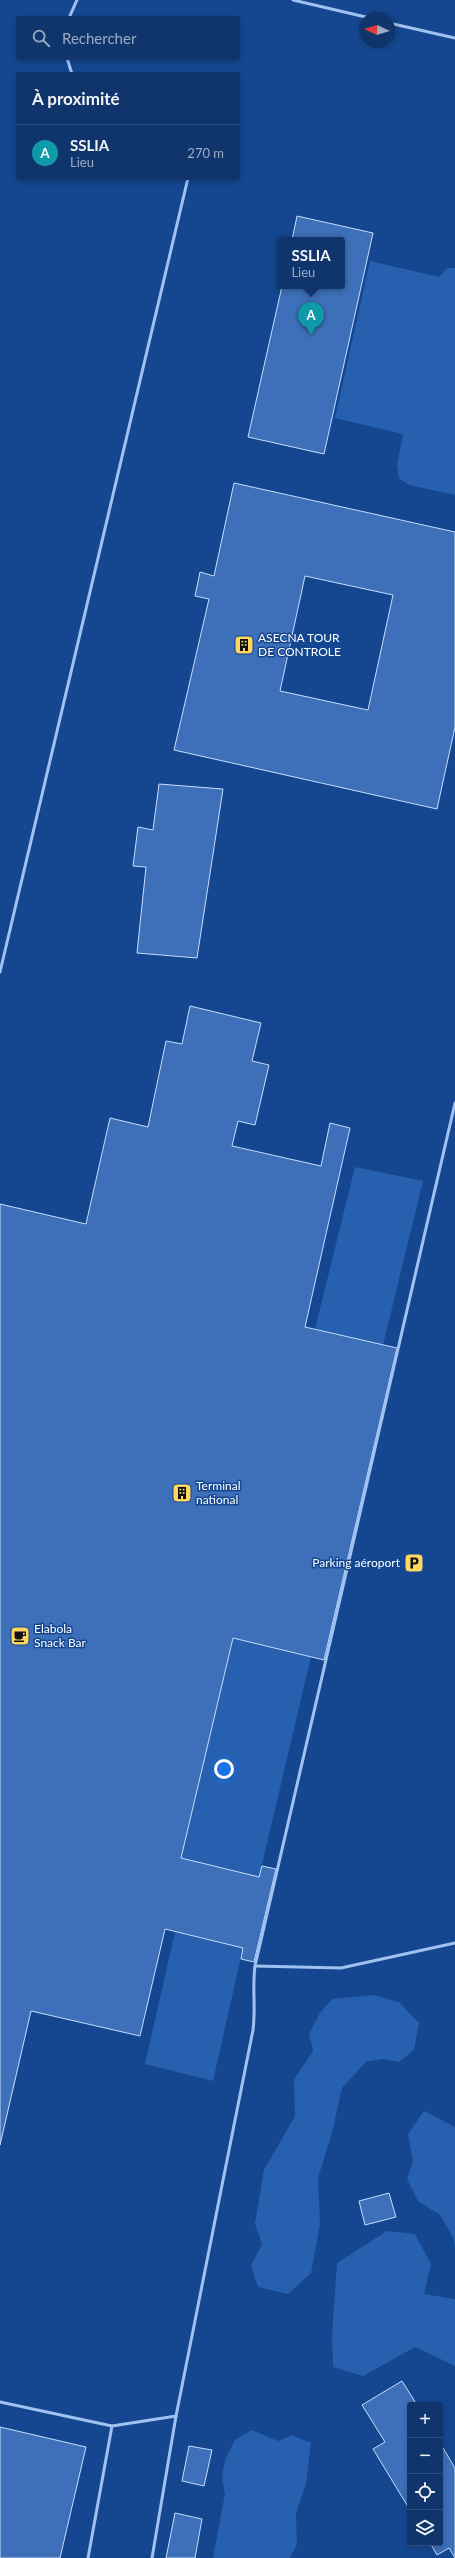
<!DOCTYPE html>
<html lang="fr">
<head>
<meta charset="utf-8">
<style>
	:root { --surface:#0f356c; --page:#183d72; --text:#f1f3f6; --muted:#9babc2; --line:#2f507f; --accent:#ffd660 }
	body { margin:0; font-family:Lato,sans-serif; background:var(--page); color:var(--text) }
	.controls { position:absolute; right:12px; bottom:12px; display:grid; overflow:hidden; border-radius:4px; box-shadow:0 2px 6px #0003 }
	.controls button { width:36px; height:36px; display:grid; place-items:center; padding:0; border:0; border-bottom:1px solid var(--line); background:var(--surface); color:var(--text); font:20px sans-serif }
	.compass { position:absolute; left:359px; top:12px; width:36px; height:36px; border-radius:50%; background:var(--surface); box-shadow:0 2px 6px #0003; rotate:274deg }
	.you { position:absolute; left:224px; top:1769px; width:14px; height:14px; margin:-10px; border:3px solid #fff; border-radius:50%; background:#1a73e8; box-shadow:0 0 0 6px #1a73e833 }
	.badge { display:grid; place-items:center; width:26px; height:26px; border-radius:50%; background:var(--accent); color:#fff; font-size:13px; font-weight:700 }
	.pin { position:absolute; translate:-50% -33px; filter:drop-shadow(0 1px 2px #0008) }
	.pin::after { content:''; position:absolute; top:21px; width:14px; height:12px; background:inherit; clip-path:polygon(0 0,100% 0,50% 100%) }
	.popup { position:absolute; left:277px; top:237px; width:68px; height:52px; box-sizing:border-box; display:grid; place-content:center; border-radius:4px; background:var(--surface); filter:drop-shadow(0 1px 3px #0005); font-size:13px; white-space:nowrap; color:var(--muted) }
	.popup b { font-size:15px; color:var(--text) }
	.popup::after { content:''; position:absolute; left:50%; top:100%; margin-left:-8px; border:8px solid transparent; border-top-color:var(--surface) }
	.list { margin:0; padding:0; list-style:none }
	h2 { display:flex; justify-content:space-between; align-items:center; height:52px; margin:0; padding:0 16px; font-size:17px }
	h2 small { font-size:13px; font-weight:400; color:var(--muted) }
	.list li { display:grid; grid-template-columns:26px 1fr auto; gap:12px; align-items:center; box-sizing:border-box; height:56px; padding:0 16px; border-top:1px solid var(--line) }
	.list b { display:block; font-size:15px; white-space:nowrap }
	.list p { margin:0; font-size:13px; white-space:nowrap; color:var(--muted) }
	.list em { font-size:13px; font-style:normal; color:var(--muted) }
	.icon { flex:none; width:22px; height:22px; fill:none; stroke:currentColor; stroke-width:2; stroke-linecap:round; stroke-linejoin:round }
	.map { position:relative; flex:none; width:455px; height:2558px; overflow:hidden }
	.search { position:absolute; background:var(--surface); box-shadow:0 2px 6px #0003; left:16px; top:16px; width:224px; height:44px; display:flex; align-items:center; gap:10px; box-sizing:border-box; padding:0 14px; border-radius:4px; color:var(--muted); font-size:15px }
	.panel { position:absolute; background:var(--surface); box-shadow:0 2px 6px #0003; left:16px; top:72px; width:224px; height:108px; border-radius:4px }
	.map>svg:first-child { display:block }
	.green { fill:#2660af }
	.building { fill:#3d70b9; stroke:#c7ddfc; fill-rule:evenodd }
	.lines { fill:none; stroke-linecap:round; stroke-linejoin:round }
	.lane { stroke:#a0c2f1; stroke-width:3 }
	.labels { text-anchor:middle; stroke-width:3; stroke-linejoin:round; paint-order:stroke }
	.poi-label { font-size:12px; fill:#fff; stroke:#144790; text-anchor:start }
</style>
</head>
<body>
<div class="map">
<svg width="455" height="2558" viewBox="0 0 455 2558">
	<rect width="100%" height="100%" fill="#144790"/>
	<g class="green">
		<polygon points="370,261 439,277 447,268 455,268 455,495 409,485 399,478 397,465 403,434 335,418"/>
		<polygon points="355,1167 423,1181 383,1345 315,1329"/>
		<polygon points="233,1638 311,1657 259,1877 181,1858"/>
		<polygon points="175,1932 243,1948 213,2081 145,2064"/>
		<polygon points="373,1995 399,2002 419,2023 414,2050 399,2062 383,2059 366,2062 342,2088 332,2133 318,2178 320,2224 311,2273 288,2294 258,2287 251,2266 262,2244 255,2224 264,2170 295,2116 294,2079 313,2051 309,2034 320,2013 332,1999"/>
		<polygon points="424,2111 455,2127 455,2248 453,2237 440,2215 418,2201 407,2179 413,2161 408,2134"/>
		<polygon points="387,2231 415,2234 431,2264 424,2294 455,2299 455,2366 415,2347 363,2376 333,2367 332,2335 337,2263"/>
		<polygon points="252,2430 278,2441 292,2435 311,2443 306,2484 296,2513 297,2544 290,2558 213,2558 225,2494 222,2478 225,2460 235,2440"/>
	</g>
	<g class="building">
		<polygon points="297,216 373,233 324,454 248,437 282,286 342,286 342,240 292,240"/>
		<path d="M234,483L455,532V727L437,809L174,750L209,599L195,596L200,572L214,576ZM305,576L393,595L368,710L280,691Z"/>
		<polygon points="159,784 223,789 197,958 137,953 146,867 133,866 138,827 153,830"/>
		<polygon points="190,1006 261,1023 252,1061 269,1065 255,1125 238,1121 232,1146 321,1166 330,1123 350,1128 305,1327 397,1348 324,1660 233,1638 181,1858 259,1877 262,1866 276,1869 254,1962 241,1959 243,1948 165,1929 140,2036 31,2011 0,2145 0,1204 86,1224 110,1118 148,1127 166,1041 182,1044"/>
		<polygon points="389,2193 396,2217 365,2225 359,2201"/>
		<polygon points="402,2381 417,2405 410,2405 410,2510 373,2449 385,2442 362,2405"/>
		<polygon points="0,2427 86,2447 60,2558 0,2558"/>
		<polygon points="440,2443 455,2468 455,2558 449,2548 437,2555 430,2543 440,2543"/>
		<polygon points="189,2446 212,2450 204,2486 182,2481"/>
		<polygon points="175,2513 202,2519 195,2558 166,2558"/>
	</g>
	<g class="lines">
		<g class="lane">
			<polyline points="293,0 370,18"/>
			<polyline points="69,18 77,0"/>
			<polyline points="389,23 455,38"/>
			<polyline points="67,58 72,74"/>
			<polyline points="0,972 188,178"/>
			<polyline points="255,1966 341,1968 455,1943"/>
			<polyline points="0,2402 112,2426"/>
			<polyline points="88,2558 112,2426 176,2416"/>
			<path d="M152,2558L176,2416L253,2030C256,2007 252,1988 255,1966L455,1103"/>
		</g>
	</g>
	<defs>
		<symbol id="building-square" viewBox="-11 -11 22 22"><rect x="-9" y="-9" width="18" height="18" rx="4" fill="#ffd660" stroke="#144790"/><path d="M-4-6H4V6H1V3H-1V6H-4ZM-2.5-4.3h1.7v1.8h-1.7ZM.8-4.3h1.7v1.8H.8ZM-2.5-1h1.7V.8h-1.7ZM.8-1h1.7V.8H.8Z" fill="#111"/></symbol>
		<symbol id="parking-square" viewBox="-11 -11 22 22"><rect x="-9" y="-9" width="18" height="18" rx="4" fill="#ffd660" stroke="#144790"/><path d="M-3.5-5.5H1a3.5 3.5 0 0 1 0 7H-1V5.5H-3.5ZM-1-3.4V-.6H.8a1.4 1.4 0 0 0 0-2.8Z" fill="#111"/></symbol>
		<symbol id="cafe-square" viewBox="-11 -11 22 22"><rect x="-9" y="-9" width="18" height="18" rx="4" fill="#ffd660" stroke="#144790"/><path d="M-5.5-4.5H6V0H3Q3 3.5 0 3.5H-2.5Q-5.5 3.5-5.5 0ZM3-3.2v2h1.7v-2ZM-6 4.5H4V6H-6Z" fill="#111"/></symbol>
	</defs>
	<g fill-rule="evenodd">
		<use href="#building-square" x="233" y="634" width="22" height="22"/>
		<use href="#building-square" x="171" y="1482" width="22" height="22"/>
		<use href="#parking-square" x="403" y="1552" width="22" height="22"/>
		<use href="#cafe-square" x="9" y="1625" width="22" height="22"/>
	</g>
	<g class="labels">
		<g class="poi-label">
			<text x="258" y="642">ASECNA TOUR<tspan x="258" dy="14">DE CONTROLE</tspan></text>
			<text x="196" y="1490">Terminal<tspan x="196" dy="14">national</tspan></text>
			<text x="400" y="1567" text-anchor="end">Parking aéroport</text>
			<text x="34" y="1633">Elabola<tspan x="34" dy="14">Snack Bar</tspan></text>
		</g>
	</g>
</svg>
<div class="controls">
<button>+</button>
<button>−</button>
<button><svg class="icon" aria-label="locate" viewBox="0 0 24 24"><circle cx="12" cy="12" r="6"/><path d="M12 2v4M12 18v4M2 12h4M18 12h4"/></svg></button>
<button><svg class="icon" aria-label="layers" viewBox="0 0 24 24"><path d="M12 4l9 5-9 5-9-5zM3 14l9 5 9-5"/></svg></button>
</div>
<svg class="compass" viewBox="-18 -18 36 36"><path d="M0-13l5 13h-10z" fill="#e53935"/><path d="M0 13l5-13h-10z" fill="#9babc2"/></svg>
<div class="you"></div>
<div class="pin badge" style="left:311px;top:335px;background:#0f9aa8">A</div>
<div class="popup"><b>SSLIA</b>Lieu</div>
<div class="search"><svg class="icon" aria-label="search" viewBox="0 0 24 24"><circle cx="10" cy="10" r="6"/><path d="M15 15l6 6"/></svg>Rechercher</div>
<section class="panel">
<h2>À proximité<small></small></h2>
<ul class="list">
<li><span class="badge" style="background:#0f9aa8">A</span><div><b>SSLIA</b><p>Lieu</p></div><em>270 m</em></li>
</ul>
</section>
</div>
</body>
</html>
